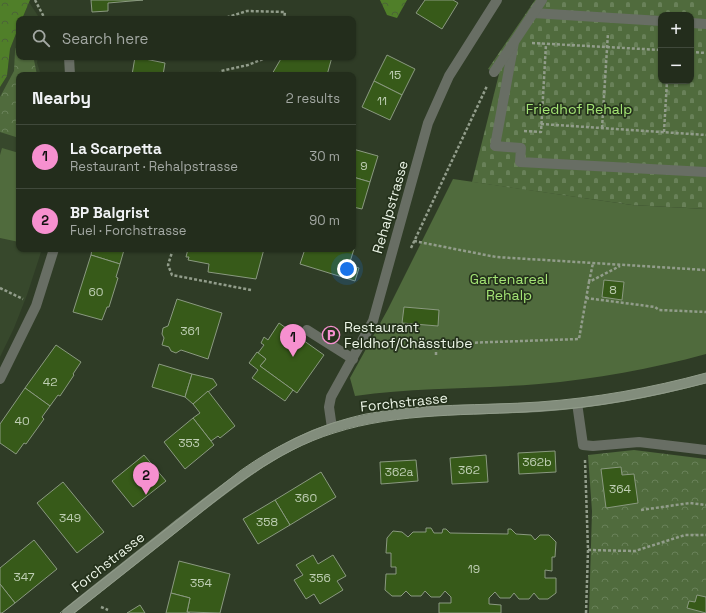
<!DOCTYPE html>
<html lang="en">
<head>
<meta charset="utf-8">
<style>
	:root { --surface:#232d1c; --page:#2f3929; --text:#f1f3f6; --muted:#a3a8a3; --line:#40493b; --accent:#f690cf }
	body { margin:0; font-family:"Space Grotesk",sans-serif; background:var(--page); color:var(--text) }
	.controls { position:absolute; right:12px; top:12px; display:grid; overflow:hidden; border-radius:8px; box-shadow:0 1px 3px #0004 }
	.controls button { width:36px; height:36px; display:grid; place-items:center; padding:0; border:0; border-bottom:1px solid var(--line); background:var(--surface); color:var(--text); font:20px sans-serif }
	.you { position:absolute; left:347px; top:269px; width:14px; height:14px; margin:-10px; border:3px solid #fff; border-radius:50%; background:#1a73e8; box-shadow:0 0 0 6px #1a73e833 }
	.badge { display:grid; place-items:center; width:26px; height:26px; border-radius:50%; background:var(--accent); color:#111; font-size:13px; font-weight:700 }
	.pin { position:absolute; translate:-50% -33px; filter:drop-shadow(0 1px 2px #0008) }
	.pin::after { content:''; position:absolute; top:21px; width:14px; height:12px; background:inherit; clip-path:polygon(0 0,100% 0,50% 100%) }
	.list { margin:0; padding:0; list-style:none }
	h2 { display:flex; justify-content:space-between; align-items:center; height:52px; margin:0; padding:0 16px; font-size:17px }
	h2 small { font-size:13px; font-weight:400; color:var(--muted) }
	.list li { display:grid; grid-template-columns:26px 1fr auto; gap:12px; align-items:center; box-sizing:border-box; height:64px; padding:0 16px; border-top:1px solid var(--line) }
	.list b { display:block; font-size:15px; white-space:nowrap }
	.list p { margin:0; font-size:13px; white-space:nowrap; color:var(--muted) }
	.list em { font-size:13px; font-style:normal; color:var(--muted) }
	.icon { flex:none; width:22px; height:22px; fill:none; stroke:currentColor; stroke-width:2; stroke-linecap:round; stroke-linejoin:round }
	.map { position:relative; flex:none; width:706px; height:613px; overflow:hidden }
	.search { position:absolute; background:var(--surface); box-shadow:0 1px 3px #0004; left:16px; top:16px; width:340px; height:44px; display:flex; align-items:center; gap:10px; box-sizing:border-box; padding:0 14px; border-radius:8px; color:var(--muted); font-size:15px }
	.panel { position:absolute; background:var(--surface); box-shadow:0 1px 3px #0004; left:16px; top:72px; width:340px; height:180px; border-radius:8px }
	.map>svg:first-child { display:block }
	.built { fill:#37482c }
	.green { fill:#506b3d }
	.forest { fill:url(#forest-crowns) }
	.cemetery { fill:url(#cemetery-stones); fill-rule:evenodd }
	.park { fill:url(#park-crowns) }
	.building { fill:#375a19; stroke:#8a9980 }
	.lines { fill:none; stroke-linecap:round; stroke-linejoin:round }
	.path { stroke:#929d8b; stroke-width:2.5; stroke-dasharray:3 2; stroke-linecap:butt }
	.lane { stroke:#686e64; stroke-width:10 }
	.street { stroke:#686e64; stroke-width:10 }
	.secondary { stroke:#828d7c; stroke-width:10 }
	.tram { stroke:#919c8a; stroke-width:1 }
	.labels { text-anchor:middle; stroke-width:3.5; stroke-linejoin:round; paint-order:stroke }
	.number-label { font-size:12px; fill:#beceb3 }
	.park-label { font-size:14px; fill:#a4e475; stroke:#25321c }
	.street-label { font-size:14px; fill:#ebf4e6; stroke:#25321c }
	.poi-label { font-size:14px; fill:#ebf4e6; stroke:#25321c; text-anchor:start }
</style>
</head>
<body>
<div class="map">
<svg width="706" height="613" viewBox="0 0 706 613">
	<defs>
		<pattern id="forest-crowns" width="20" height="18" patternUnits="userSpaceOnUse"><rect width="20" height="18" fill="#507f29"/><path d="M2 6a3 3 0 1 1 6 0M12 15a3 3 0 1 1 6 0" fill="none" stroke="#4b6437"/></pattern>
		<pattern id="cemetery-stones" width="16" height="16" patternUnits="userSpaceOnUse"><rect width="16" height="16" fill="#506b3d"/><path d="M2 7V4a2 2 0 0 1 4 0v3zM10 15v-3a2 2 0 0 1 4 0v3z" fill="#698159"/></pattern>
		<pattern id="park-crowns" width="20" height="18" patternUnits="userSpaceOnUse"><rect width="20" height="18" fill="#506b3d"/><path d="M2 6a3 3 0 1 1 6 0M12 15a3 3 0 1 1 6 0" fill="none" stroke="#698159"/></pattern>
	</defs>
	<rect width="100%" height="100%" fill="#2f3c26"/>
	<g class="built">
		<polygon points="29,2 40,19 22,19"/>
		<polygon points="19,26 19,57 38,57 37,63 41,75 19,75 19,249 42,249 27,295 14,328 0,357 0,87 7,76 10,49"/>
	</g>
	<g class="green">
		<polygon points="2,148 19,153 19,242 0,238 0,155"/>
		<path d="M453,179L632,205L706,209V354C651,369 596,379 539,384C478,389 416,387 355,396L350,378L388,309Z"/>
	</g>
	<g class="forest">
		<polygon points="0,0 30,0 22,19 19,19 19,26 10,49 7,76 0,87"/>
		<polygon points="380,0 407,0 397,18 387,15"/>
	</g>
	<path class="cemetery" d="M535,0H706V209L632,205L472,182L499,74L488,69ZM661,15H691V81H661Z"/>
	<g class="park">
		<polygon points="19,38 19,57 35,57 34,60 37,75 19,75 19,138 0,132 0,97 14,71 15,51"/>
		<polygon points="634,450 706,459 706,613 589,613 592,511 588,455"/>
	</g>
	<g class="building">
		<polygon points="91,0 143,0 108,3 108,11 92,12"/>
		<polygon points="425,0 453,0 458,3 442,29 416,13"/>
		<polygon points="387,55 415,69 402,95 374,81"/>
		<polygon points="135,57 165,63 163,75 132,75"/>
		<polygon points="282,57 332,57 327,75 315,74 315,75 258,75 272,74"/>
		<polygon points="374,81 402,95 390,120 362,107"/>
		<polygon points="353,149 378,156 370,182 353,177"/>
		<polygon points="353,177 370,182 362,209 353,207"/>
		<polygon points="92,249 126,249 126,251 124,250 120,264 91,255"/>
		<polygon points="188,249 264,249 256,279 208,272 209,264 188,260 189,257 186,257"/>
		<polygon points="305,249 354,249 349,265 359,268 355,281 300,264"/>
		<polygon points="91,255 120,264 116,277 118,278 109,307 107,307 102,320 73,312"/>
		<polygon points="604,280 624,282 622,300 602,297"/>
		<polygon points="177,299 222,313 208,359 181,350 176,353 171,351 169,347 162,345 164,338 162,334 163,328 168,326"/>
		<polygon points="404,307 439,310 438,326 402,323"/>
		<polygon points="279,323 324,355 297,393 260,366 266,359 258,353 264,345 261,343 264,337 268,340"/>
		<polygon points="56,345 81,362 73,374 74,375 60,396 58,395 50,406 25,388"/>
		<polygon points="257,352 266,359 260,366 293,390 285,401 252,378 258,370 249,363"/>
		<polygon points="159,364 192,374 185,397 152,387"/>
		<polygon points="192,374 213,379 217,385 193,404 185,397"/>
		<polygon points="25,388 50,406 42,417 44,419 26,444 24,443 16,454 0,443 0,424"/>
		<polygon points="208,391 235,426 220,438 218,436 211,441 193,418 200,413 193,404"/>
		<polygon points="193,418 214,445 185,469 164,442"/>
		<polygon points="555,451 556,472 519,474 518,453"/>
		<polygon points="144,455 166,481 133,507 112,481"/>
		<polygon points="486,455 488,482 452,484 450,458"/>
		<polygon points="416,460 418,481 381,484 380,462"/>
		<polygon points="621,467 622,475 634,474 638,503 606,508 601,469"/>
		<polygon points="321,472 336,497 290,525 275,500"/>
		<polygon points="63,482 104,532 77,553 37,503"/>
		<polygon points="275,500 290,525 258,544 243,519"/>
		<polygon points="426,528 431,528 434,533 442,533 443,529 446,529 450,533 508,534 508,529 511,529 516,534 531,535 535,540 540,535 549,535 556,542 555,557 552,557 552,571 545,570 545,578 556,578 556,593 548,599 539,599 534,593 529,599 519,599 514,593 510,598 500,598 495,592 489,598 489,604 501,605 501,613 439,613 439,603 451,603 451,597 445,591 440,597 431,597 425,591 421,596 411,596 406,591 401,596 392,596 385,590 386,574 396,574 396,567 391,567 391,553 386,553 387,538 393,531 402,532 408,537 413,532 426,532"/>
		<polygon points="34,540 57,569 15,603 0,584 0,568"/>
		<polygon points="313,555 318,564 333,555 346,576 337,581 343,590 320,604 314,594 306,599 294,580 303,575 296,565"/>
		<polygon points="179,561 230,574 220,613 187,612 190,598 171,593"/>
		<polygon points="0,584 15,603 2,613 0,613"/>
		<polygon points="171,593 190,598 187,612 190,613 166,613"/>
		<polygon points="697,595 706,597 706,613 687,608 689,601 695,602"/>
		<polygon points="140,605 145,613 127,613"/>
	</g>
	<g class="lines">
		<g class="path">
			<polyline points="35,0 45,19"/>
			<polyline points="222,19 247,11 285,12 284,19"/>
			<polyline points="532,43 661,50"/>
			<polyline points="691,52 706,53"/>
			<polyline points="219,75 221,71 248,65 268,57"/>
			<polyline points="541,124 706,135"/>
			<polyline points="602,128 608,33"/>
			<polyline points="524,131 541,132 546,44"/>
			<polyline points="664,132 667,81"/>
			<polyline points="414,241 496,257 706,270"/>
			<polyline points="411,248 487,86"/>
			<polyline points="173,249 168,265 172,275 251,290"/>
			<polyline points="589,282 593,263"/>
			<polyline points="0,288 23,299"/>
			<polyline points="586,298 655,307 659,310 706,312"/>
			<polyline points="436,355 436,344 579,339 589,282 620,266"/>
			<polyline points="585,460 588,550 586,613"/>
			<polyline points="641,510 690,503 706,505"/>
			<polyline points="588,550 635,551 685,535 706,535"/>
			<polyline points="101,607 108,610"/>
		</g>
		<g class="lane">
			<polyline points="533,13 661,21"/>
			<polyline points="691,23 706,24"/>
			<polyline points="514,42 495,146 521,148 520,162 706,172"/>
			<polyline points="494,72 542,0"/>
			<polyline points="307,330 353,359"/>
			<polyline points="577,403 583,445 593,446 639,442 706,450"/>
		</g>
		<g class="street">
			<polyline points="69,57 70,75"/>
			<polyline points="0,379 36,306 54,249"/>
			<polyline points="332,428 329,407 331,397 373,321 428,123 449,76 497,0"/>
		</g>
		<path class="secondary" d="M67,613C104,583 143,553 180,523C228,486 274,447 332,428C398,407 470,411 539,407C596,403 651,393 706,378"/>
		<g class="tram">
			<path d="M60,613L240,471C278,444 320,424 366,414C423,403 482,406 539,402C595,398 651,388 706,373"/>
			<path d="M74,613C111,584 147,555 184,526C230,489 276,451 334,433C399,412 470,416 538,411C595,408 651,397 706,383"/>
		</g>
	</g>
	<defs>
		<symbol id="parking-ring" viewBox="-11 -11 22 22"><circle r="9.5" fill="#25321c" stroke="#f690cf" stroke-width="1.5"/><path d="M-3.5-5.5H1a3.5 3.5 0 0 1 0 7H-1V5.5H-3.5ZM-1-3.4V-.6H.8a1.4 1.4 0 0 0 0-2.8Z" fill="#f690cf"/></symbol>
	</defs>
	<g fill-rule="evenodd">
		<use href="#parking-ring" x="321" y="325" width="20" height="20"/>
	</g>
	<g class="labels">
		<g class="number-label">
			<text x="395" y="79">15</text>
			<text x="382" y="105">11</text>
			<text x="364" y="170">9</text>
			<text x="613" y="294">8</text>
			<text x="96" y="296">60</text>
			<text x="190" y="335">361</text>
			<text x="50" y="386">42</text>
			<text x="22" y="425">40</text>
			<text x="189" y="447">353</text>
			<text x="537" y="466">362b</text>
			<text x="469" y="474">362</text>
			<text x="399" y="476">362a</text>
			<text x="620" y="493">364</text>
			<text x="306" y="502">360</text>
			<text x="70" y="522">349</text>
			<text x="267" y="526">358</text>
			<text x="474" y="573">19</text>
			<text x="24" y="581">347</text>
			<text x="320" y="582">356</text>
			<text x="201" y="587">354</text>
		</g>
		<g class="park-label">
			<text x="579" y="114">Friedhof Rehalp</text>
			<text x="509" y="284">Gartenareal<tspan x="509" dy="16">Rehalp</tspan></text>
		</g>
		<g class="street-label">
			<text transform="translate(390 207) rotate(-74)" y="5">Rehalpstrasse</text>
			<text transform="translate(404 402) rotate(-6)" y="5">Forchstrasse</text>
			<text transform="translate(108 562) rotate(-38)" y="5">Forchstrasse</text>
		</g>
		<g class="poi-label">
			<text x="344" y="332">Restaurant<tspan x="344" dy="16">Feldhof/Chässtube</tspan></text>
		</g>
	</g>
</svg>
<div class="controls">
<button>+</button>
<button>−</button>
</div>
<div class="you"></div>
<div class="pin badge" style="left:293px;top:357px">1</div>
<div class="pin badge" style="left:146px;top:495px">2</div>
<div class="search"><svg class="icon" aria-label="search" viewBox="0 0 24 24"><circle cx="10" cy="10" r="6"/><path d="M15 15l6 6"/></svg>Search here</div>
<section class="panel">
<h2>Nearby<small>2 results</small></h2>
<ul class="list">
<li><span class="badge">1</span><div><b>La Scarpetta</b><p>Restaurant · Rehalpstrasse</p></div><em>30 m</em></li>
<li><span class="badge">2</span><div><b>BP Balgrist</b><p>Fuel · Forchstrasse</p></div><em>90 m</em></li>
</ul>
</section>
</div>
</body>
</html>
